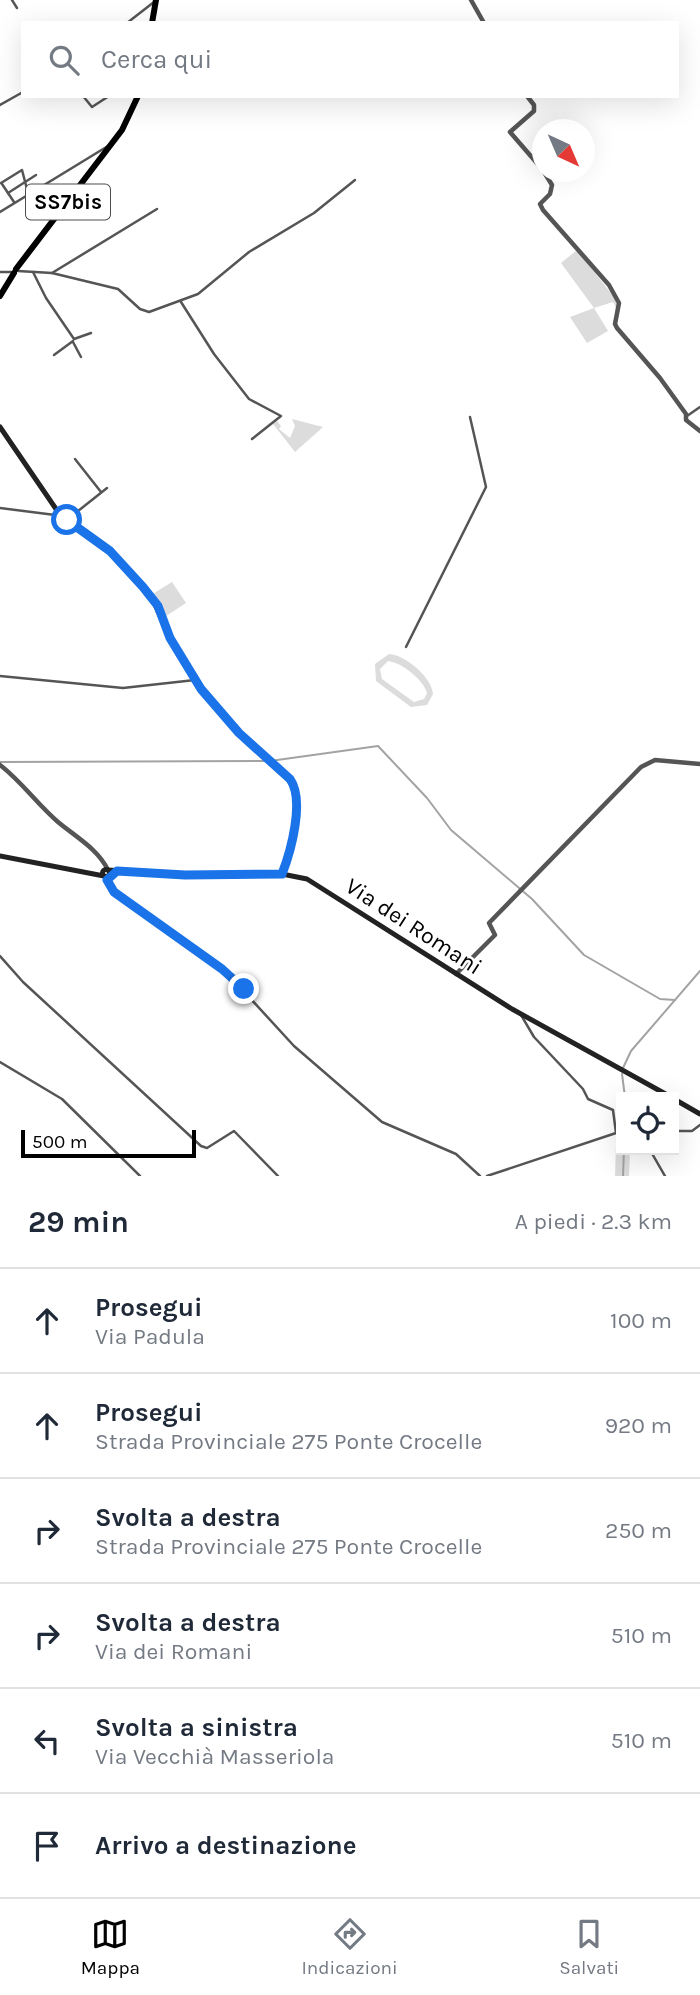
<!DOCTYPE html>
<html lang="it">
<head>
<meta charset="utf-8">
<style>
	:root { --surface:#fff; --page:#f2f2f3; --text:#1f2937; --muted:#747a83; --line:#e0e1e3; --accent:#000 }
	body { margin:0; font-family:Karla,sans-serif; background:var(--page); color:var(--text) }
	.controls { position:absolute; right:21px; bottom:21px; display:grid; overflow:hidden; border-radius:0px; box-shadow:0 7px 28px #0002 }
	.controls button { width:63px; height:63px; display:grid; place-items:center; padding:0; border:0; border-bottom:2px solid var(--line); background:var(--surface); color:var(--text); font:35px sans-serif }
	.compass { position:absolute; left:532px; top:119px; width:63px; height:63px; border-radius:50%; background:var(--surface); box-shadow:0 7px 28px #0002; rotate:136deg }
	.scale { position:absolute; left:21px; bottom:18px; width:175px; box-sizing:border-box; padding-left:7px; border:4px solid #000; border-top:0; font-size:19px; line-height:24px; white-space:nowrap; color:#000; -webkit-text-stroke:5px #fff; paint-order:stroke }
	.stop { position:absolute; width:21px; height:21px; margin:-16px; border:5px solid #1a73e8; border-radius:50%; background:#fff }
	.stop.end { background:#1a73e8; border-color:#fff; box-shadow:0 2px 7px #0008 }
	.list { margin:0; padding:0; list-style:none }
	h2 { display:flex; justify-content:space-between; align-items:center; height:91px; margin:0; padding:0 28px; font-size:30px }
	h2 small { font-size:23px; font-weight:400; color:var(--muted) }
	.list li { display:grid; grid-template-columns:46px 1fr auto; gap:21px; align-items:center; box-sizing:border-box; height:105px; padding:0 28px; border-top:2px solid var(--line) }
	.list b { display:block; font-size:26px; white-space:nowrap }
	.list p { margin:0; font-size:23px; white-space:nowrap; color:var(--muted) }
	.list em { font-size:23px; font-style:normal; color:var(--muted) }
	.icon { flex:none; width:38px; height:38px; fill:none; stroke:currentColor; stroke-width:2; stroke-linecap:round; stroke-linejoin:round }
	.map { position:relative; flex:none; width:700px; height:1176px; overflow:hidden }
	.search { position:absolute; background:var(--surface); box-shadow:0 7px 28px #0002; left:21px; right:21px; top:21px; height:77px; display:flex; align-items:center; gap:18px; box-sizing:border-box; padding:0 24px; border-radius:0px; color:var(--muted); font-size:26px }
	.sheet { height:721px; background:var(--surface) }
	nav { display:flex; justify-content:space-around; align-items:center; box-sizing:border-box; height:98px; border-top:2px solid var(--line); background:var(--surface); font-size:19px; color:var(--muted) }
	nav a { display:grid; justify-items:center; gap:4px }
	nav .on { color:var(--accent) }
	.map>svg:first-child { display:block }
	.green { fill:#dcdcdc; fill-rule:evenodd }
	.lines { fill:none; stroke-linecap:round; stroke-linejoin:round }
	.stream { stroke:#a3a3a3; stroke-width:2 }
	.minor { stroke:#555; stroke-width:2.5 }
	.tertiary { stroke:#555; stroke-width:4.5 }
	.secondary { stroke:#222; stroke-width:5 }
	.primary { stroke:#000; stroke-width:6 }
	.route { stroke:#1a73e8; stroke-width:9 }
	.labels { text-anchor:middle; stroke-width:5; stroke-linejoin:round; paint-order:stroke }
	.shield { fill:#fff; stroke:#4c4c4c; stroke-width:2 }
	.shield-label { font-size:21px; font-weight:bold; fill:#000 }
	.street-label { font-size:23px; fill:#000; stroke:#fff }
</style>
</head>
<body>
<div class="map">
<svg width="700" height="1176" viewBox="0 0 700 1176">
	<rect width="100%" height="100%" fill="#fff"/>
	<g class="green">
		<polygon points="577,250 617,301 617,310 613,302 594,308 608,331 587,343 570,317 594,308 561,263"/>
		<polygon points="292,419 323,427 295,452 273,424 277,421 281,426 279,429 290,438 295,426"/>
		<polygon points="172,582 186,603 163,618 151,595"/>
		<path d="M389,654C405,655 432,677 433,694L427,705L411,707L376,681L375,664ZM388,661C401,662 424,680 427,693L424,699L414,702L382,679L380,669Z"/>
		<polygon points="617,1113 621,1115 621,1150 630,1150 629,1176 615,1176"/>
	</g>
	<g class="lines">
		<g class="stream">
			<polyline points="270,761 378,746 427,798 451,830 532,899 584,955 660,999 675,1000"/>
			<polyline points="0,762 265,761"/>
			<polyline points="623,1068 631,1051 700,971"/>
			<polyline points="622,1074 625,1097"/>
			<polyline points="623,1176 624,1150"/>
		</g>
		<g class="minor">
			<polyline points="12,0 17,8"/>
			<polyline points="127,23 154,2"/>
			<polyline points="83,96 92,107 109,96"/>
			<polyline points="0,105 23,92"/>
			<polyline points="1,183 22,170 28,193"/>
			<polyline points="2,184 14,202"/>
			<polyline points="8,193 36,175"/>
			<polyline points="0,212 108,146"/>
			<polyline points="18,271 52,273 118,289 140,309 149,312 198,294 249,252 314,213 355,180"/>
			<polyline points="0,272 13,272"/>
			<polyline points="33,272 46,298 74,339 91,333"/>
			<polyline points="52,273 157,209"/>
			<polyline points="181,302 214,354 249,399 281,416 252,439"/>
			<polyline points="73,342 81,357"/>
			<polyline points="54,355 73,341"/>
			<polyline points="687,416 700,407"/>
			<polyline points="75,459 101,492"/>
			<polyline points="0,508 63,516"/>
			<polyline points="68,519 107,488"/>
			<polyline points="406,647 486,487 470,417"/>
			<polyline points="0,676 123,688 195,680"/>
			<polyline points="105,877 114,892 228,974 294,1046 382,1122 456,1154 480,1176"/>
			<polyline points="0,956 23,982 201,1146 207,1148 234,1131 278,1176"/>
			<polyline points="0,1062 62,1099 140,1176"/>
			<polyline points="674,1131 692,1131 700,1125"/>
			<polyline points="650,1150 665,1176"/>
			<polyline points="487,1176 616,1133 613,1110 588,1099 583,1089 534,1037 521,1015"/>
		</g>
		<g class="tertiary">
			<polyline points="471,0 484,23"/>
			<polyline points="527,96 534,105 534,111 510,132 542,169"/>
			<polyline points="544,172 552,185 550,194 540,204 543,210 609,285 619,303 615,324 617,328 660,378 686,414 686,420 700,431"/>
			<path d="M0,765C22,782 37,804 58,822C76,837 98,849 108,870"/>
			<polyline points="456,974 495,935 489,923 641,767 655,760 700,764"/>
		</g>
		<g class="secondary">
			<path d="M0,427L56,509L110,551L153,600L170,638L210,700L239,734L293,784C304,810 292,849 282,874"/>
			<polyline points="0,856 104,876"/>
			<circle cx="106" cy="873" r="3.5"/>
			<polyline points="108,870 185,875 282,874 307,879 512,1009 671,1097"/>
			<polyline points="674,1099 700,1114"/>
		</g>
		<g class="primary">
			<polyline points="152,23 156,0"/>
			<polyline points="16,269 122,130 138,96"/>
			<polyline points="0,296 14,273"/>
		</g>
	</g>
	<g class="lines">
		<path class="route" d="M67,520L110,551L143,587L158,606L170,638L201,689L239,733L290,779C305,800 291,851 282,874L185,875L117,871L107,880L114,892L222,969L244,989"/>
	</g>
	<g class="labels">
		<rect class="shield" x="26" y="184.5" width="84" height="35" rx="5"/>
		<g class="shield-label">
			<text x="68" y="209">SS7bis</text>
		</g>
		<g class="street-label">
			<text transform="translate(414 926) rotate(33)" y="8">Via dei Romani</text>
		</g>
	</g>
</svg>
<div class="controls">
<button><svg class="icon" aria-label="locate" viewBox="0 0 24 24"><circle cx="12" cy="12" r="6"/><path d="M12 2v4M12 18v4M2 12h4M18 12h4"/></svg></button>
</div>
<svg class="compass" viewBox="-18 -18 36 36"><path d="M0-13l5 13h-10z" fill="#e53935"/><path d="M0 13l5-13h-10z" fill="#747a83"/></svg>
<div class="scale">500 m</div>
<div class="stop" style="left:67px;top:520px"></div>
<div class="stop end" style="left:244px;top:989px"></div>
<div class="search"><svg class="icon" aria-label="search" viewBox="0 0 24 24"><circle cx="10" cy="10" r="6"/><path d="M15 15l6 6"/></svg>Cerca qui</div>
</div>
<section class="sheet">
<h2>29 min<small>A piedi · 2.3 km</small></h2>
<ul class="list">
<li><svg class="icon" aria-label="ahead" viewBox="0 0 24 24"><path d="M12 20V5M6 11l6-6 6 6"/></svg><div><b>Prosegui</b><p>Via Padula</p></div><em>100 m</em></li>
<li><svg class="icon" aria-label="ahead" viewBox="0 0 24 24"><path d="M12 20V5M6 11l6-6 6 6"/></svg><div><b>Prosegui</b><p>Strada Provinciale 275 Ponte Crocelle</p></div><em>920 m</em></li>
<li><svg class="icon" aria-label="right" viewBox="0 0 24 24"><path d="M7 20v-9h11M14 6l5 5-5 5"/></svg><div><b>Svolta a destra</b><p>Strada Provinciale 275 Ponte Crocelle</p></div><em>250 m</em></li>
<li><svg class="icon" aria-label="right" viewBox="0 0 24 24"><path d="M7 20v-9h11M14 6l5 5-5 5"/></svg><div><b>Svolta a destra</b><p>Via dei Romani</p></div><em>510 m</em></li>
<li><svg class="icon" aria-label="left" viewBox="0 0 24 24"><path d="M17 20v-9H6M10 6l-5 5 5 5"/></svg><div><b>Svolta a sinistra</b><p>Via Vecchià Masseriola</p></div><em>510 m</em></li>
<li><svg class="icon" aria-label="arrive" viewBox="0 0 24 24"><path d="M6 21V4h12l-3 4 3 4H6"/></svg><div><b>Arrivo a destinazione</b></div></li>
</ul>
</section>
<nav>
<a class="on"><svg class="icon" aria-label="map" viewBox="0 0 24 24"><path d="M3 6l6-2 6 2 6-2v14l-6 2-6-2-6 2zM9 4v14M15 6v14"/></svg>Mappa</a>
<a><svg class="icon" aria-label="directions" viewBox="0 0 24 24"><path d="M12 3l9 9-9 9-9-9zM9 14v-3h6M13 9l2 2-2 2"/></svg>Indicazioni</a>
<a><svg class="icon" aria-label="saved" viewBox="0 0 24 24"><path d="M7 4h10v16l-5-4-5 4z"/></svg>Salvati</a>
</nav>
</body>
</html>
